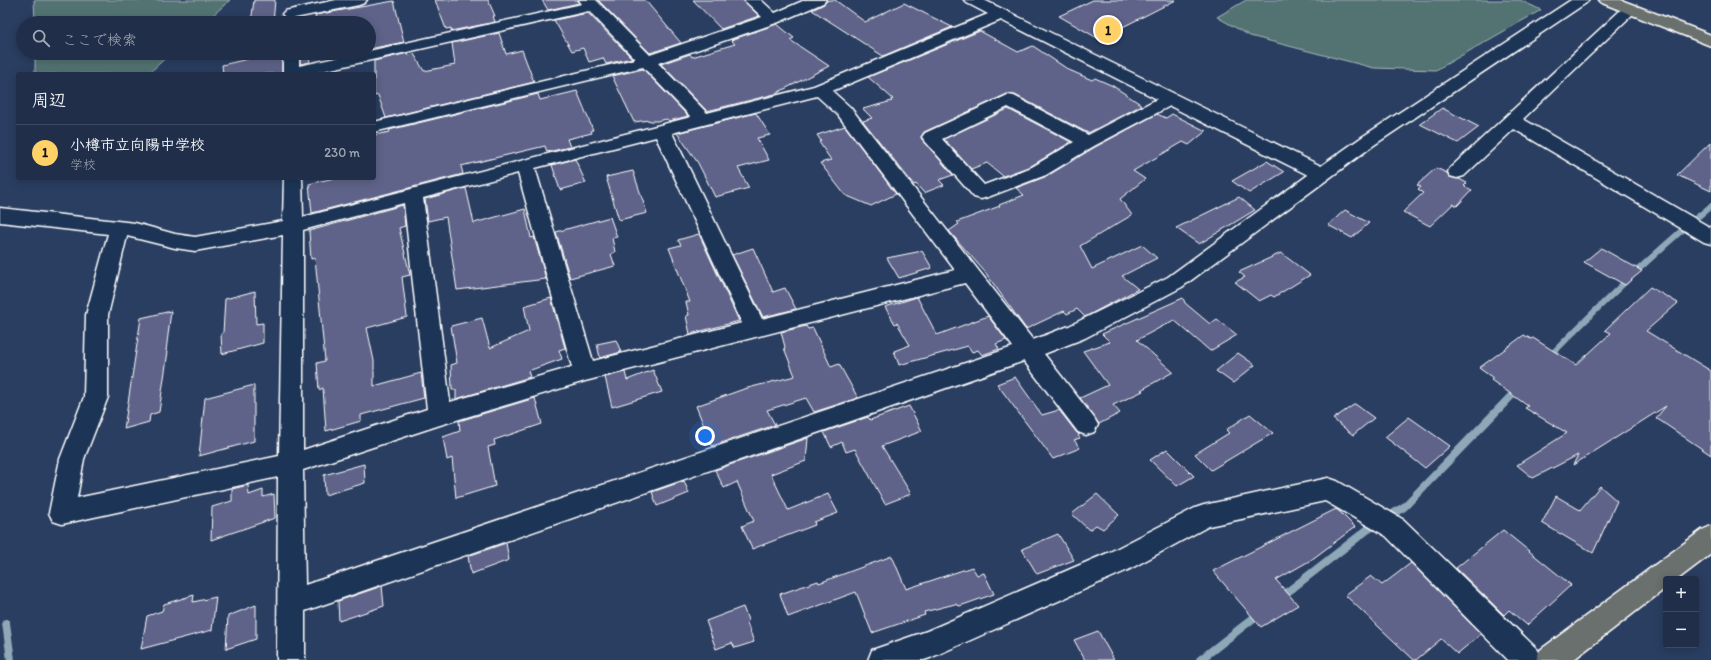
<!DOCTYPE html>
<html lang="ja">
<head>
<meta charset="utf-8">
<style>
	:root { --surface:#202e49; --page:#2d3a53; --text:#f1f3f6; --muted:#a2a8b4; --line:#3d4a61; --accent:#ffd166 }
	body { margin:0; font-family:Itim,"Klee One",sans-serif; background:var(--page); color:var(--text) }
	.controls { position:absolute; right:12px; bottom:12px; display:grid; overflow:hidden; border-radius:4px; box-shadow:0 2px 10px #0003 }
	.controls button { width:36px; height:36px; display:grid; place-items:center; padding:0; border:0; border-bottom:1px solid var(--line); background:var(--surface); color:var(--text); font:20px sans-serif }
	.you { position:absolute; left:705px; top:436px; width:14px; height:14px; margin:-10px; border:3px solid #fff; border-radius:50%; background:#1a73e8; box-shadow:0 0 0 6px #1a73e833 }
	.badge { display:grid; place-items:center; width:26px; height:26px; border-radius:50%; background:var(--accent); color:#111; font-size:13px; font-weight:700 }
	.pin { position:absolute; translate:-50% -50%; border:2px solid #fff; box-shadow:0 1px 4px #0006 }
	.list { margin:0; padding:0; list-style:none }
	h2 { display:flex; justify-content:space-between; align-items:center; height:52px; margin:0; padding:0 16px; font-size:17px }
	h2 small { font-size:13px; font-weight:400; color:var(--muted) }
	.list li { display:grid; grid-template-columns:26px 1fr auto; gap:12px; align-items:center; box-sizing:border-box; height:56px; padding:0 16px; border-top:1px solid var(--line) }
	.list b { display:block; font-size:15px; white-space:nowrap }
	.list p { margin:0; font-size:13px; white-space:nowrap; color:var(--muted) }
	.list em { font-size:13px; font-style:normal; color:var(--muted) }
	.icon { flex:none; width:22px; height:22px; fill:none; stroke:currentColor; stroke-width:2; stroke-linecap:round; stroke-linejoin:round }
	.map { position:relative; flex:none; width:1711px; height:660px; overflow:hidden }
	.search { position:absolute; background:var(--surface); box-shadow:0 2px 10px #0003; left:16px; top:16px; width:360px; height:44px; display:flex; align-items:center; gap:10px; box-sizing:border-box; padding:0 14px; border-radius:22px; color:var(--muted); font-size:15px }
	.panel { position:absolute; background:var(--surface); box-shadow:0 2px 10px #0003; left:16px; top:72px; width:360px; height:108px; border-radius:4px }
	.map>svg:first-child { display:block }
	.green { fill:#537373; stroke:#a9b9b9 }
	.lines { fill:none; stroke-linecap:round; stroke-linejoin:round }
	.stream-far1 { stroke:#8ea8b8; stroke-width:6 }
	.stream { stroke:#8ea8b8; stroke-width:8 }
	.building { fill:#5f6489; stroke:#fff }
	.minor-casing { stroke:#fff; stroke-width:3 }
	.major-casing { stroke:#fff; stroke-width:3 }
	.minor { fill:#1d3557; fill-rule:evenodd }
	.major { fill:#6a706d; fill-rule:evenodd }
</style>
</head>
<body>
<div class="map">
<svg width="1711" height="660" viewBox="0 0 1711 660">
	<rect width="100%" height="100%" fill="#2a3e61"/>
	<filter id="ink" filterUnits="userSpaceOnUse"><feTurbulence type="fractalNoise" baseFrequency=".025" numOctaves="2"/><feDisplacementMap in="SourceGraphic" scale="8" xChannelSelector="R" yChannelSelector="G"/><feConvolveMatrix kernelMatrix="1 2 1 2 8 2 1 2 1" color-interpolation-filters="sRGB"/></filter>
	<g filter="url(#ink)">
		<g class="green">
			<polygon points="34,0 230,0 204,23 35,23"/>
			<polygon points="1246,0 1520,0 1541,10 1436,70 1374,68 1250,36 1217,17"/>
			<polygon points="35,53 171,53 148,74 35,74"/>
		</g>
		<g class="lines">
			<g class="stream-far1">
				<path d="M1548,358C1600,305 1653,253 1711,206"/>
				<polyline points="1514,393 1518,389"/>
			</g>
			<g class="stream">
				<polyline points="1281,597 1367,530 1404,507 1515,392"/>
				<polyline points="6,623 11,660"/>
				<polyline points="1200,660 1260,613"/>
			</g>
		</g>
		<g class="building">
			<polygon points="254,0 275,0 273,23 251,23"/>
			<polygon points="435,0 488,0 495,16 493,16 495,22 451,31 451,28 446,29"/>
			<polygon points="542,0 578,0 579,3 548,10"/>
			<polygon points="598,0 645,0 681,43 650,53"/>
			<polygon points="693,0 743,0 759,16 721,29"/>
			<polygon points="828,0 835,0 865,22 904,3 952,27 883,56 812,10 824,4"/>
			<polygon points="1093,0 1176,0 1099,39 1059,16"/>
			<polygon points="394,1 404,42 369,49 369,23 316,23 315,15"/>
			<polygon points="588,13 632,58 606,64 603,58 589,62 583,48 572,51 554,20"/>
			<polygon points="777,24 794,38 790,40 829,66 775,94 707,111 661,64 690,54 692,57 735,44 731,40"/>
			<polygon points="980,31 1018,52 1033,46 1069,70 1092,80 1095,78 1113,86 1142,105 1088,133 1015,95 1007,94 924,132 921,138 953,175 939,180 944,185 924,193 916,184 914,185 863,121 872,118 863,109 892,101 891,100 893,99 868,77"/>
			<polygon points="499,33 506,54 522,50 534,82 386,118 378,95 374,96 374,61 408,53 408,55 414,54 424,71 455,65 452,43"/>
			<polygon points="248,53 270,53 270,55 282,53 282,74 223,74 222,65 248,59"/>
			<polygon points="300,53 308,53 310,62 300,64"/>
			<polygon points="643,69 688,116 669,121 667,119 657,121 650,121 649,120 634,122 612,76"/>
			<polygon points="577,91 593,130 591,130 592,133 567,139 570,147 547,152 545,146 461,166 463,174 312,213 309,184 334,178 374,178 374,135 390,132 389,130 538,94 540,100"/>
			<polygon points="1442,108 1479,127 1458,143 1420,124"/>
			<polygon points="1008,109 1071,142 1031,166 1003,176 987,163 971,169 944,139"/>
			<polygon points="756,113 770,135 757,138 769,160 738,168 749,188 715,197 698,163 677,133"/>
			<polygon points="1157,114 1166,118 1172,114 1206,131 1189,145 1183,142 1133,171 1145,179 1120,199 1132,215 1080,246 1092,269 1142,245 1157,258 1122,276 1138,289 1085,317 1077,309 1067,314 1064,311 1026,329 985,272 949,231 959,224 957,222 1000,206 999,205 1024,195 1016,188 1047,176 1095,147"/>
			<polygon points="845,126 896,194 871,206 845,195 820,163 831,160 819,142 821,141 817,135"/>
			<polygon points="1711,142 1711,191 1677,175"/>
			<polygon points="575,159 586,183 560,190 552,165"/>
			<polygon points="1267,161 1284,172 1249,193 1232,181"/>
			<polygon points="1436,168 1447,173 1450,177 1459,179 1467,183 1464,186 1472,190 1457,206 1453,204 1430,226 1403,212 1423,193 1418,190 1421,187 1417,185"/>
			<polygon points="633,171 647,213 619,220 606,177"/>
			<polygon points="466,188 474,223 525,209 531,238 534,237 546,279 457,290 446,217 428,221 425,199"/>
			<polygon points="1239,197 1255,210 1199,244 1176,228"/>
			<polygon points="403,205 405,226 399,228 410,275 402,277 407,317 367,328 374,361 374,386 421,373 424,398 361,415 361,421 326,431 323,388 319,390 317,363 325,361 315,258 311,259 309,231"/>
			<polygon points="1345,210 1369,223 1352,238 1328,225"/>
			<polygon points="610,217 617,237 612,238 615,252 611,254 615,266 570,278 556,232"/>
			<polygon points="699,234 739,321 690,334 686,316 689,315 686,302 690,302 669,248 681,245 678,240"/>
			<polygon points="753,248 773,292 785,288 796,309 763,317 732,255"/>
			<polygon points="1601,248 1642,271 1625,285 1584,262"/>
			<polygon points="922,251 932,268 899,278 887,258"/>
			<polygon points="1281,253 1310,275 1274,297 1271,295 1259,301 1235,282 1245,277 1239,272"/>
			<polygon points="1650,287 1678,303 1646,331 1711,371 1711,455 1656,418 1666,406 1573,465 1578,455 1533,478 1517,465 1567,433 1525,408 1528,406 1491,380 1493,378 1479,368 1524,335 1531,339 1533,338 1576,365 1611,333 1605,330"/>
			<polygon points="255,291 256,324 263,323 263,343 222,354 221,334 223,333 225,299"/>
			<polygon points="917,297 937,335 988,316 1006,340 996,344 999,349 982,355 978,350 972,352 968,346 899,365 894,351 910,345 897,323 895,324 885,307"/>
			<polygon points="551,298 565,348 559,350 562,359 528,371 530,377 456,399 456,390 452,390 451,365 457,363 451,326 482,318 490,348 529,331 524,306"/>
			<polygon points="1183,298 1185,303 1210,324 1217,319 1237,335 1210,351 1174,320 1137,340 1173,372 1141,390 1143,391 1113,405 1120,413 1099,424 1080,398 1108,385 1083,351 1110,342 1102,334"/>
			<polygon points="171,311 166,351 168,351 159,412 150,415 149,422 124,429 141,318"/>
			<polygon points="806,326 808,329 813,328 831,367 839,364 858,398 814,412 806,398 767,410 775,425 712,446 696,406 744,389 795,376 784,348 785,347 781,332"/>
			<polygon points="616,340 621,352 600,358 597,344"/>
			<polygon points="1238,353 1255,365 1233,383 1216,371"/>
			<polygon points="653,370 662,392 612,407 605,377 625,372 627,380"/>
			<polygon points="1015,377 1042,415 1059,410 1077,433 1080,434 1078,435 1080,438 1074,440 1080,448 1053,459 997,384"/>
			<polygon points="254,385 254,441 199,456 205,398"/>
			<polygon points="535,398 542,424 494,440 495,445 488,447 495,486 456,498 452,458 447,460 443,437 460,431 459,421"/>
			<polygon points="1355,404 1374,418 1353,435 1333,419"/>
			<polygon points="909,406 922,431 882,446 911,494 885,504 855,449 846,452 842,442 831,447 824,432 868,417 870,420"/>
			<polygon points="1250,414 1273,433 1211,470 1195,454 1229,433 1226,430"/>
			<polygon points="1409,417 1450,446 1425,468 1385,437"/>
			<polygon points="808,438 806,461 771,474 788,510 828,494 838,513 814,522 815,525 752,549 742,526 754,521 737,482 724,488 715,470"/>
			<polygon points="1167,449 1194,476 1177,486 1150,460"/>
			<polygon points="364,464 365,483 325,495 324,475"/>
			<polygon points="684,481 689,493 657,506 652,492"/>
			<polygon points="248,485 249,495 263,490 263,497 274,494 275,518 211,540 212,507 232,501 232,489"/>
			<polygon points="1600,486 1617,501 1593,553 1542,523 1556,496 1580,510"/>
			<polygon points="1097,494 1119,515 1103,529 1096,525 1089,530 1072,514"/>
			<polygon points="1336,509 1340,512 1355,527 1311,560 1276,580 1298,605 1261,627 1213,571"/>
			<polygon points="1503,530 1571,585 1527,625 1509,610 1504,615 1456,568"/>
			<polygon points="1058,534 1074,560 1037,574 1022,549"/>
			<polygon points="506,543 509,560 471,574 468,556"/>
			<polygon points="892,556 906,589 972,567 977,575 984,573 994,594 960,606 955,604 924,612 925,615 872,633 856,592 788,617 780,594 818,581 819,583"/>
			<polygon points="1411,563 1481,634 1457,654 1441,639 1416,660 1414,660 1345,595 1371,576 1382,585"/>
			<polygon points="382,586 384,606 339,621 338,601"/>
			<polygon points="194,595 193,602 216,597 212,630 141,649 147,616 162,611 164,604"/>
			<polygon points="256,605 256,639 226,649 228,616"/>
			<polygon points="743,607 748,620 747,623 754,642 735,648 732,643 716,649 706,621"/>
			<polygon points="1098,631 1114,660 1085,660 1074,640"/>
		</g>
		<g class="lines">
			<defs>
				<g id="minor">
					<polygon points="336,0 367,0 364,3 359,5 290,19 285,17 282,14 285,11"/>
					<path d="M579,0H596L650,55L762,17L744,0H761L775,13L805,0H826L823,3L779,22L658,63L707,113L814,86L988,14L967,3L964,0H984L1321,166L1362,137L1571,0H1589L1586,3L1374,145L1182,287L1085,338L1044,354L1094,418L1098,425L1094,432L1086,435L1078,432L1024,361L305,611V660H277L278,477L62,524L53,521L49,513L60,459L84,397L86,315L108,234L0,222V208L135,223L175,234L195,237L283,221L284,178H302L303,217L691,117L643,67L374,132V122L635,59L589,11L309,74H283V53H299V66L359,53H369V51L582,4ZM1001,20L1157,99L1088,135L1014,96L1008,95L925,133L922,137L925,141L974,197L981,199L988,197L1046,175L1094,146L1170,106L1308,175L1168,277L1069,326L1033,340L850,107L832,91ZM817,96L838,115L955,270L762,319L672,133ZM1008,107L1074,142L1032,167L984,185L942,139ZM656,137L742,323L593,361L535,168ZM518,173L572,367L450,402L423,198ZM404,203L427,409L303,450V230ZM283,235L279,456L77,498L84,459L108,397V315L127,236L175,248L195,251ZM965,283L1013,347L305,585L303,470L440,425L585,381Z"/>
					<polygon points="1630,4 1635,6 1638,9 1635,12 1523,119 1711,228 1711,244 1704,242 1514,129 1464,176 1457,178 1450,176 1448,172 1450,168 1625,6"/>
					<polygon points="1328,478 1337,481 1404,520 1538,650 1542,660 1508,660 1386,536 1325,501 1209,526 1128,570 930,658 924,660 868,660 872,650 927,631 1110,552 1195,508 1204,505"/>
				</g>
				<g id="major">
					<polygon points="1599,0 1621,0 1711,35 1711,46 1602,3"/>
					<polygon points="1711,526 1711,554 1678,579 1666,579 1666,588 1573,660 1536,660 1540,650 1702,530"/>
				</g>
			</defs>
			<use href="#minor" class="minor-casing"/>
			<use href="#major" class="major-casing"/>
			<use href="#minor" class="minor"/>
			<use href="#major" class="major"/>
		</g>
	</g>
</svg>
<div class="controls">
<button>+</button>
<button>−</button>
</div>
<div class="you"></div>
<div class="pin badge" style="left:1108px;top:30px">1</div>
<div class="search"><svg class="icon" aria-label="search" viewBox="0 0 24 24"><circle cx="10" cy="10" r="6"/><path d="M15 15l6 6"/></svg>ここで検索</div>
<section class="panel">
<h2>周辺<small></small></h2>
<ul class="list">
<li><span class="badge">1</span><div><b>小樽市立向陽中学校</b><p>学校</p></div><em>230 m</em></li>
</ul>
</section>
</div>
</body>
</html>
